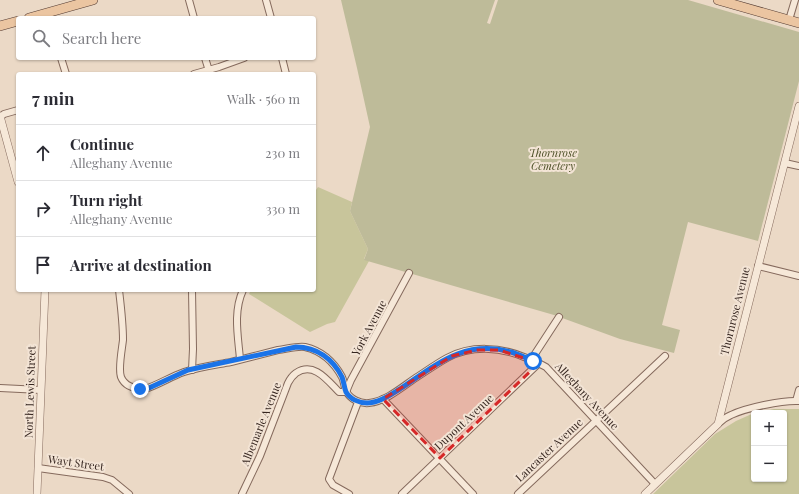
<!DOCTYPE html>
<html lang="en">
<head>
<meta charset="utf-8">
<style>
	:root { --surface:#fff; --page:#f2f2f3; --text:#2b2b33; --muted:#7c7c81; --line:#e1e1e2 }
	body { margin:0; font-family:"Playfair Display",serif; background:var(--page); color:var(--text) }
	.controls { position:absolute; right:12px; bottom:12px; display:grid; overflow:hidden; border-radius:4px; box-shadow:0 1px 3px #0004 }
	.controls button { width:36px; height:36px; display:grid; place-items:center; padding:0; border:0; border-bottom:1px solid var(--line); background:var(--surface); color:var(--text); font:20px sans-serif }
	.stop { position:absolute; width:12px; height:12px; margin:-9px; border:3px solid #1a73e8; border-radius:50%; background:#fff }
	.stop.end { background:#1a73e8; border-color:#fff; box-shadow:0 1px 4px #0008 }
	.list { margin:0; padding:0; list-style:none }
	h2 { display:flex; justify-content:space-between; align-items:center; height:52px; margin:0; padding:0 16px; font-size:17px }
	h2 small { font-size:13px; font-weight:400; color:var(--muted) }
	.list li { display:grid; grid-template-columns:26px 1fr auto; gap:12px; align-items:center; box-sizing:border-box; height:56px; padding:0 16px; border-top:1px solid var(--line) }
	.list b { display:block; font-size:15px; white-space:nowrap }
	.list p { margin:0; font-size:13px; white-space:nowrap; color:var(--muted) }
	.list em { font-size:13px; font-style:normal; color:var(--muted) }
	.icon { flex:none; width:22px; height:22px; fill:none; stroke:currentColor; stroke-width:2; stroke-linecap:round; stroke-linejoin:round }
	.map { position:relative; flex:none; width:799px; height:494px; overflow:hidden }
	.search { position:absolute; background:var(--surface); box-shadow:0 1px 3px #0004; left:16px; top:16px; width:300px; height:44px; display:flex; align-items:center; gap:10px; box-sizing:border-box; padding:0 14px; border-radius:4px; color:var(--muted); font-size:15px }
	.panel { position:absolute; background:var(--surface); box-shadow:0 1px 3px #0004; left:16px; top:72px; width:300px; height:220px; border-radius:4px }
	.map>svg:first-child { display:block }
	.green { fill:#c8c59b }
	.cemetery { fill:#bebb99 }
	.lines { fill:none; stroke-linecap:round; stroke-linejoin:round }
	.minor-casing { stroke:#856a5d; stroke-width:8 }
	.tertiary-casing { stroke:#856a5d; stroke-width:8 }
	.primary-casing { stroke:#533a31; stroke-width:10 }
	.minor { stroke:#f6e8d8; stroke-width:6 }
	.tertiary { stroke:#f6e8d8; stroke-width:7 }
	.primary { stroke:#ebc5a1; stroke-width:9 }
	.route { stroke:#1a73e8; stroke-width:5 }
	.marked { fill:#d62828; fill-opacity:0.2; stroke:#d62828; stroke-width:3; stroke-dasharray:8 5; stroke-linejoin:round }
	.labels { text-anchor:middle; stroke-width:4; stroke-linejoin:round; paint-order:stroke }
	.park-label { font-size:11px; font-style:italic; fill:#4e5128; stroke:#f3e4d5 }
	.street-label { font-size:11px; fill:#362620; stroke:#f3e4d5 }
</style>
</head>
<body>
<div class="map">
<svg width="799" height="494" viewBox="0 0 799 494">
	<rect width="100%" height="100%" fill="#ebd9c6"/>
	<g class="green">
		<polygon points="318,187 352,202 350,211 368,249 364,259 369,261 335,322 327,324 310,332 249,294 251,290 314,290 314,193"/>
		<polygon points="774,409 799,409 799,494 653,494 715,434 736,421 754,413 754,479 784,479 784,413 756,413"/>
	</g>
	<polygon class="cemetery" points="341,0 495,0 487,23 490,24 498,0 688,0 799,32 799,81 758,241 688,222 662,325 680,330 674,353 620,339 554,315 364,260 368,249 350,211 370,127 357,68"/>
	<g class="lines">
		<defs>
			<g id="minor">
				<polyline points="189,0 194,18"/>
				<polyline points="266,0 271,18"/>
				<polyline points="789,20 795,0"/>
				<polyline points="61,58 66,74"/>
				<polyline points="205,58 210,74"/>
				<polyline points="282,58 286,74"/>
				<polyline points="194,74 219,67 244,58"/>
				<polyline points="0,117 4,114 18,110"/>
				<polyline points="785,163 799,166"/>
				<polyline points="758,266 799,276"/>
				<path d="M119,290C121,307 123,323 123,340C122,349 118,369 121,377C125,387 136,389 145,389C158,385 170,377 184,372C199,367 215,365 231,362C247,358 262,354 278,350C287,349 296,346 305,347C322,351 334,362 342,377C344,381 344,386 346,391C350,399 360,404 369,403C386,401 401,388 414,379C425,372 436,364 447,358C471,345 500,347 524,357C531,360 539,363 546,367L655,484"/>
				<polyline points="192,290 193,349 192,370"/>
				<path d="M240,359C238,336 233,312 243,290"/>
				<polyline points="531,360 559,317"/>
				<polyline points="0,388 41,390"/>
				<polyline points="383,399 473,494"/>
				<polyline points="796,401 799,390"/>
				<path d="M718,424C722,420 726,417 731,415C746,408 782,400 799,401"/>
				<polyline points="38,468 103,477 112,480 129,494"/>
				<path d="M242,494L260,456L288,383C290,379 292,376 296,373C314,361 328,381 339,392H346L351,380L409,273"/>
				<polyline points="349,494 333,485 329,479 358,402"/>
				<polyline points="402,494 539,363"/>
				<polyline points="518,494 665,356"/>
			</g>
			<g id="tertiary">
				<polyline points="0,116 18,182"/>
				<polyline points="37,494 45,290"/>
				<polyline points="645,494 718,424 799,106"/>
			</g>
			<g id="primary">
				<polyline points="718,0 799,23"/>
				<polyline points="29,18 93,0"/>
				<polyline points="0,26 18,21"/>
			</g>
		</defs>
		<use href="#minor" class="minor-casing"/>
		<use href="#tertiary" class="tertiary-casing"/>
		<use href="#primary" class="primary-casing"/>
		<use href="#minor" class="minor"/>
		<use href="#tertiary" class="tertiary"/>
		<use href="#primary" class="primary"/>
	</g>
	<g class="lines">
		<path class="route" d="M140,389L149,388L188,370L296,347C317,347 333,359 342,377C344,382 344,387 346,392C350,399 359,403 367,403C379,403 390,395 400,389C436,365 464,339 511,352C518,354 526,358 533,361"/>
	</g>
	<path class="marked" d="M477,350H499L539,363L440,458L383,399L452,356Z"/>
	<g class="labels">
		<g class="park-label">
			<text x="553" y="157">Thornrose<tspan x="553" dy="13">Cemetery</tspan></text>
		</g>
		<g class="street-label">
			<text transform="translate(735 311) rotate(-76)" y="4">Thornrose Avenue</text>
			<text transform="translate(369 328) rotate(-62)" y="4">York Avenue</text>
			<text transform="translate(30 392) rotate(-88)" y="4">North Lewis Street</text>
			<text transform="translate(587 396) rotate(47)" y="4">Alleghany Avenue</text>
			<text transform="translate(464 422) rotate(-43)" y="4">Dupont Avenue</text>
			<text transform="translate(261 424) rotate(-68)" y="4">Albemarle Avenue</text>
			<text transform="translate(549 450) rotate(-43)" y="4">Lancaster Avenue</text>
			<text transform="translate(76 463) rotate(8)" y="4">Wayt Street</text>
		</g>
	</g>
</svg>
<div class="controls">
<button>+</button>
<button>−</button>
</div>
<div class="stop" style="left:533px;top:361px"></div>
<div class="stop end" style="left:140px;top:389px"></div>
<div class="search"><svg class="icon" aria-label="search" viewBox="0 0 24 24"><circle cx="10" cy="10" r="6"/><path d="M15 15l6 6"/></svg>Search here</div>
<section class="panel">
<h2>7 min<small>Walk · 560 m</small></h2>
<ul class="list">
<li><svg class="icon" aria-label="ahead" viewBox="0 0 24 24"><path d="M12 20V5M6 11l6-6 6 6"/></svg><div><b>Continue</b><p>Alleghany Avenue</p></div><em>230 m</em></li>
<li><svg class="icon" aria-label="right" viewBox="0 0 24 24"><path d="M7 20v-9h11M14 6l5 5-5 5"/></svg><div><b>Turn right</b><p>Alleghany Avenue</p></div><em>330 m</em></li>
<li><svg class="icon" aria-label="arrive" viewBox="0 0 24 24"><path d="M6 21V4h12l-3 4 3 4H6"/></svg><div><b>Arrive at destination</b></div></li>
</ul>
</section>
</div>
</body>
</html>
